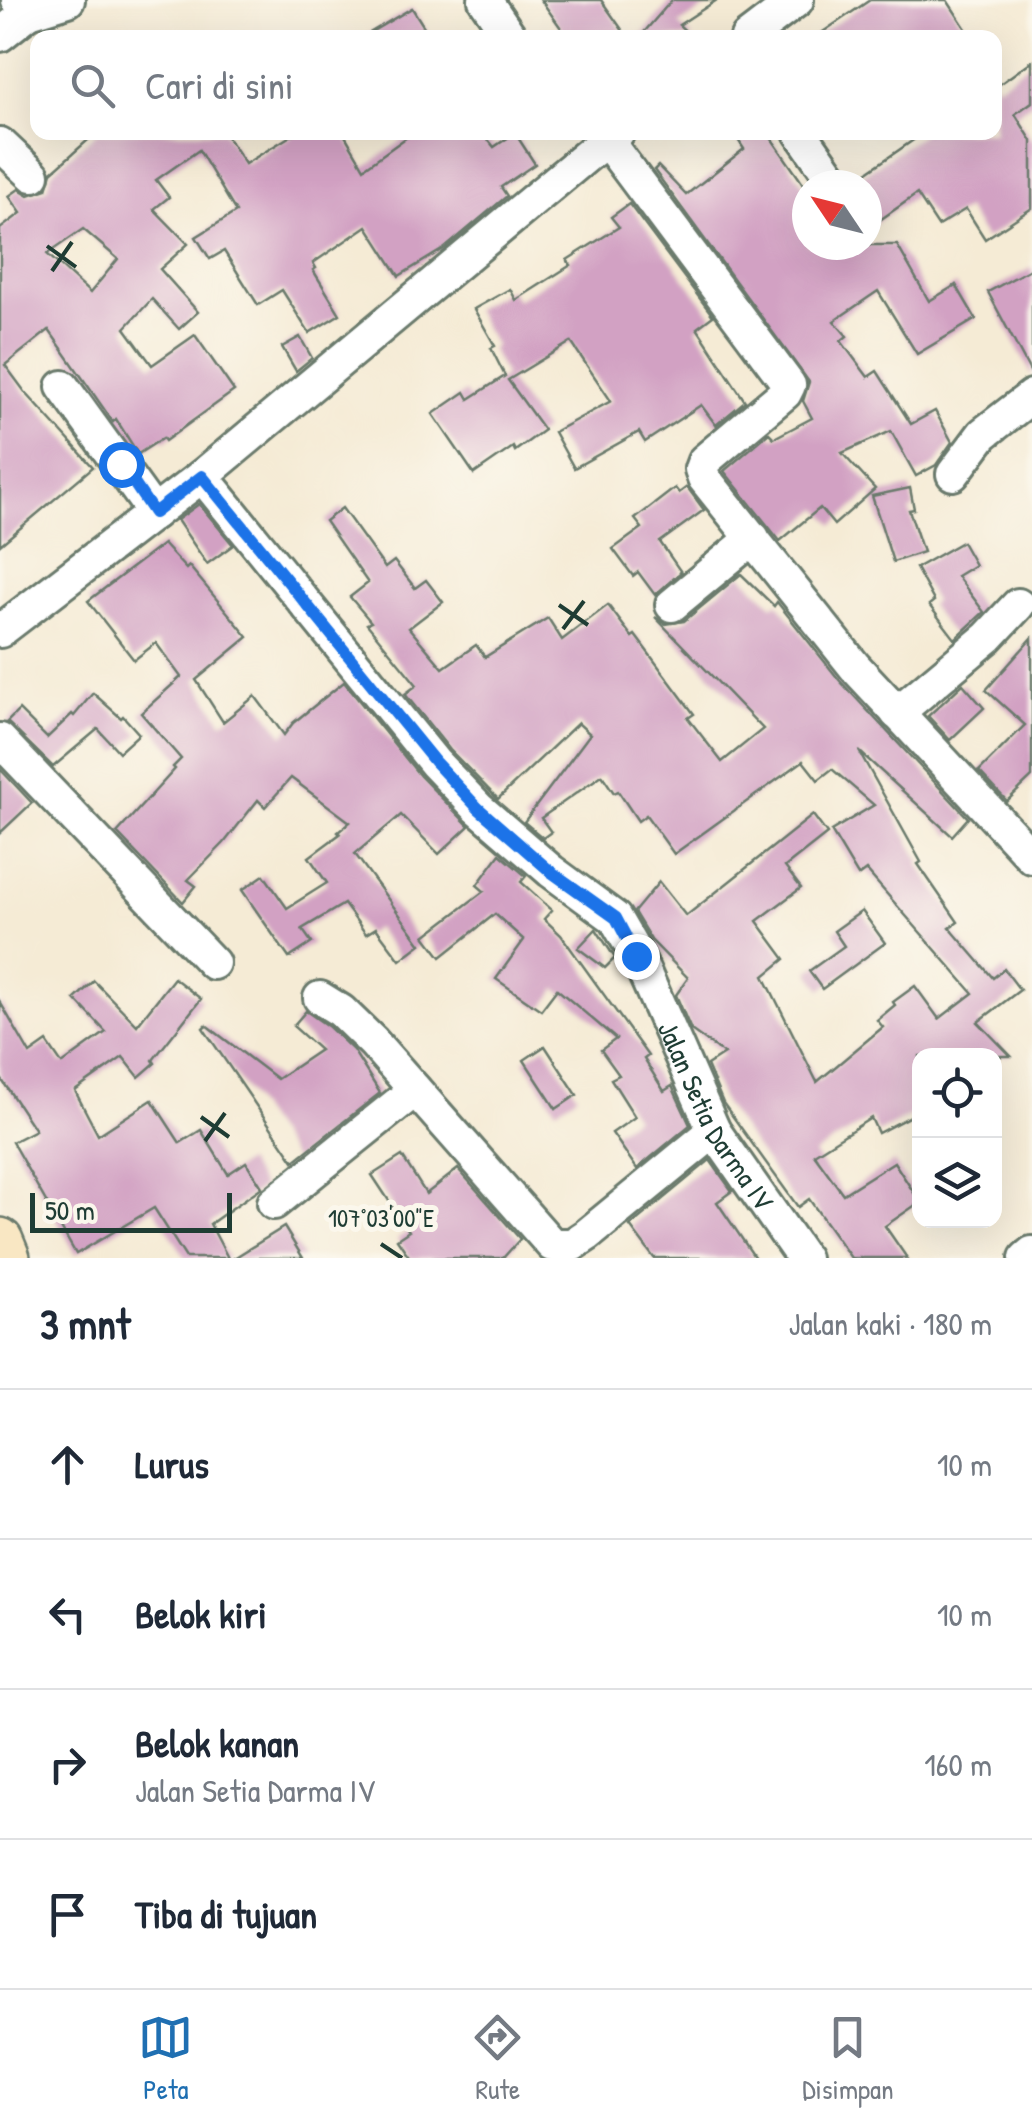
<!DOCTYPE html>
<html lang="id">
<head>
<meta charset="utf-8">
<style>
	:root { --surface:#fff; --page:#f2f2f3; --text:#1f2937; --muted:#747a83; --line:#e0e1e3; --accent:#1f6fb2 }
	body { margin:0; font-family:"Patrick Hand",sans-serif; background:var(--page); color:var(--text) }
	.controls { position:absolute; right:30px; bottom:30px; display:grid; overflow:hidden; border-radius:20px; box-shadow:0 10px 40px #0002 }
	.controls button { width:90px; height:90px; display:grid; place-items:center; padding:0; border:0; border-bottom:2px solid var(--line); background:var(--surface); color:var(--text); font:50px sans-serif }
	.compass { position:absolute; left:792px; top:170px; width:90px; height:90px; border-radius:50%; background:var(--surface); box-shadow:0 10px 40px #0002; rotate:305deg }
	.scale { position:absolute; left:30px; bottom:25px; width:202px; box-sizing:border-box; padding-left:10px; border:5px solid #1f3d34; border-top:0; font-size:28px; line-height:35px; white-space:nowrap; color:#1f3d34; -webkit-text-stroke:8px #fbf7ec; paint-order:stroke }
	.stop { position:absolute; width:30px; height:30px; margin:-22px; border:8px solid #1a73e8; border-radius:50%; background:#fff }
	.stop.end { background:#1a73e8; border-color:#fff; box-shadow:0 2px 10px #0008 }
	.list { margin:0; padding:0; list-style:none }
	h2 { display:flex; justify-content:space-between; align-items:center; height:130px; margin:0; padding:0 40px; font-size:42px }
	h2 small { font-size:32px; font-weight:400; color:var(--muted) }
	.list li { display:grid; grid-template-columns:65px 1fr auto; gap:30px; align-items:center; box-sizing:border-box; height:150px; padding:0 40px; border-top:2px solid var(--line) }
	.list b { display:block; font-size:38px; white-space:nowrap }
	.list p { margin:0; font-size:32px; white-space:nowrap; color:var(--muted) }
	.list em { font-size:32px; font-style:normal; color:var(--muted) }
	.icon { flex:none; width:55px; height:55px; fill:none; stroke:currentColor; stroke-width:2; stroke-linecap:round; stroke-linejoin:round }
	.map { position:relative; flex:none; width:1032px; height:1258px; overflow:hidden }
	.search { position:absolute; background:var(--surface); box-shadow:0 10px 40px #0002; left:30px; right:30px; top:30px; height:110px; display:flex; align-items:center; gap:25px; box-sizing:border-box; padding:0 35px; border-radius:20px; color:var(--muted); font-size:38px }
	.sheet { height:730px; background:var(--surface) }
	nav { display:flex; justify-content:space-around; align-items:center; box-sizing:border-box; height:140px; border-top:2px solid var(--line); background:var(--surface); font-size:28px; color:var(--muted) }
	nav a { display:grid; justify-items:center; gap:5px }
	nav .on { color:var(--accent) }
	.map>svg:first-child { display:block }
	.building { fill:#d2a1c3; fill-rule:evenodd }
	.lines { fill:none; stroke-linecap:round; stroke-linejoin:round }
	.minor-casing { stroke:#6a7a6c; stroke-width:38 }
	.secondary-casing { stroke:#6a7a6c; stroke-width:50 }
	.minor { stroke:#fff; stroke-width:32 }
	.secondary { stroke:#f9e7c3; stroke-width:45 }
	.route { stroke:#1a73e8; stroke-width:12 }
	.ticks { fill:none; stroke:#1f3d34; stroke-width:4 }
	.labels { text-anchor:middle; stroke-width:10; stroke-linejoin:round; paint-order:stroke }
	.street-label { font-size:28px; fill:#1f3d34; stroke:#fbf7ec }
	.ticks-label { font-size:25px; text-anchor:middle; fill:#1f3d34; stroke:#fbf7ec; stroke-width:10; stroke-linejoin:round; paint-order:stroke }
</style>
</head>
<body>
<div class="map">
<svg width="1032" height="1258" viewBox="0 0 1032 1258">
	<rect width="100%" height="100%" fill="#fbf7ec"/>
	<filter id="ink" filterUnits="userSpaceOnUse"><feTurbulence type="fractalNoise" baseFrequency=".01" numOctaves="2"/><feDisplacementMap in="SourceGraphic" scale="20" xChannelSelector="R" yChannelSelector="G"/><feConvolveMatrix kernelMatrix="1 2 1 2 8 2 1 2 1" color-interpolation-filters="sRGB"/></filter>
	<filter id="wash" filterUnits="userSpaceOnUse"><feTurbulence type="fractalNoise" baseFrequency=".0048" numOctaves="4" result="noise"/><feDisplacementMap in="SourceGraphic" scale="40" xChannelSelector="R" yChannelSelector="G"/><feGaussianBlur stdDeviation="2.25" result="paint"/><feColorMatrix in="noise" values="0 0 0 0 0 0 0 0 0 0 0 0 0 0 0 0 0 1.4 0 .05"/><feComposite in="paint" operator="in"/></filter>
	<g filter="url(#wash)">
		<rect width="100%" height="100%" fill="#f5ebd5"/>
		<g id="blocks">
			<g class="building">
				<polygon points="541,0 601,0 628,38 568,38"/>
				<polygon points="672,0 717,0 679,25 693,38 639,38"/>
				<polygon points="870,0 947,0 972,38 814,38"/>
				<polygon points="412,8 431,38 361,38"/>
				<polygon points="1032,61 1032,102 1015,114 1032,141 1032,208 985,239 966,209 938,226 917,194 867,229 867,185 860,177 925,132 994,132 994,82 997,86"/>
				<path d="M97,132H224L245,164L297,132H343L364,168L414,132H482L494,147L515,133L535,164L501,187L507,196L445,248L399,276L367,226L313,263L316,268L313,270L340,314L309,333L282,290L258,305L224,251L210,259L196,237L236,212L199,150L156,180L169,197L154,209L188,244L160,269L198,312L179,329L152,299L125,328L152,365L195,335L234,391L165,441L163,438L138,454L116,419L113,422L49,330L5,365L25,392L93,467L0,545V229L21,213L9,196L19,189L29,195L47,189L52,172ZM83,229L118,259L90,293L47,254Z"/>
				<polygon points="733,132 767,132 799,178 807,190 807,245 897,245 929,301 956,285 976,319 917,354 878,291 834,321 847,336 841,341 868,377 877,371 911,424 935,411 952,442 936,465 916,476 891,431 842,453 875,489 834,525 820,508 780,541 724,471 769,433 774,438 812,418 803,401 809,382 654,170 658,166 686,195 744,149"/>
				<polygon points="629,204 713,316 697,328 745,401 716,425 701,405 645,442 639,432 574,468 554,432 611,401 571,342 508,380 544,430 515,451 513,447 474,474 433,414 465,392 469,399 505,376 491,348 495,346 474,309 510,289 516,300 571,265 567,260 619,227 611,217"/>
				<polygon points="1032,268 1032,375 988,292"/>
				<polygon points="300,337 312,358 296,371 282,347"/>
				<polygon points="687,487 704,510 660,542 681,572 655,595 638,572 633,576 613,549 642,528 635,519 675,488 679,493"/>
				<polygon points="910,488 914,509 909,510 923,552 893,562 872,496"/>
				<polygon points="199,504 233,545 207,564 177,520"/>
				<polygon points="342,508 385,568 394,561 415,588 426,580 443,602 409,628 443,668 476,645 485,657 548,618 562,640 608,605 632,637 635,635 694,714 688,718 722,762 763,729 655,617 666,624 684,621 741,574 774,606 777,602 840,681 968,818 952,836 859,751 921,862 918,864 958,922 950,928 993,978 1004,969 1020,990 978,1022 1011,1056 920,1056 920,1111 878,1133 871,1118 814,1154 843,1194 894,1162 920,1202 885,1226 907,1258 851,1258 809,1199 798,1207 723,1103 707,1065 724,1054 691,1030 676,995 688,978 651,940 634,912 659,882 686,916 813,815 827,834 785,867 801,888 757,921 785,959 764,976 817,1082 883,1027 877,1020 895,1005 893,1002 915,986 939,1019 973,993 866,870 858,876 831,831 874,805 832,769 818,780 803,761 674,854 646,815 638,821 618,791 614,793 602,775 541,818 551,832 543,838 524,822 590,734 578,723 498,799 492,793 450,750 405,694 417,685 367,624 371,622 350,597 368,583 325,521"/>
				<polygon points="962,542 975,565 957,576 984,612 955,639 929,605 934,601 916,568"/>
				<polygon points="163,544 186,569 189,566 248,637 196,680 223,722 255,696 284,735 293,723 344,682 420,776 469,826 439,854 401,815 355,854 421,944 400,960 376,928 366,934 344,904 302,929 312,943 289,958 242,890 264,875 287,908 327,883 309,857 340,834 338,832 350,822 291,778 265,807 258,800 224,843 188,880 196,886 183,902 117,833 175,769 173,767 181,759 141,713 181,677 156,643 134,660 88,601"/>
				<polygon points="1032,638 1032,777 1007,801 979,771 1025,725 986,690"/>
				<polygon points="963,684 984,708 950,740 928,716"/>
				<polygon points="93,693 121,718 123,716 139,734 119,752 98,729 53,767 7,722 19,710 47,738 72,714 74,716"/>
				<polygon points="0,769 32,803 0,833"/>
				<polygon points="500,854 526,876 521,882 552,910 544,919 561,935 648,1056 644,1059 664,1091 672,1086 690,1125 637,1169 612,1133 635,1117 611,1079 619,1075 601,1050 616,1039 557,989 541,1010 496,979 524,940 495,914 441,957 425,936 484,891 477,885"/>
				<polygon points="862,911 885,943 822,989 809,971 844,946 834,931"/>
				<polygon points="596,929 615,958 605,968 578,948"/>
				<polygon points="174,978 201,999 153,1060 155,1063 139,1077 123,1057 75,1091 98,1135 152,1100 180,1143 201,1130 228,1174 246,1162 262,1187 210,1224 228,1258 186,1258 154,1208 76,1254 12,1142 35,1130 0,1077 0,1002 30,1054 47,1042 62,1064 106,1032 75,999 94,981 137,1025"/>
				<polygon points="306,1011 329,1027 353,1050 380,1093 294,1161 203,1028 206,1025 277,1079 320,1050 293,1026"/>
				<polygon points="545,1046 577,1095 556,1109 524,1060"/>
				<polygon points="402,1156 426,1194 458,1169 520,1239 503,1258 410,1258 397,1239 409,1231 372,1175"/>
				<polygon points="710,1160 732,1191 717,1202 755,1258 654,1258 630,1226"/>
				<polygon points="284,1227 303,1258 234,1258"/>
			</g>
		</g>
	</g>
	<g filter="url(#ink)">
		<use href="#blocks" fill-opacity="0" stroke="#6a7a6c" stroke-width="2.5"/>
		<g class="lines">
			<defs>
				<g id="minor">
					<polyline points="18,0 29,12 68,0"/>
					<polyline points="485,0 511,38"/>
					<polyline points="0,35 29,12"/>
					<polyline points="747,38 797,0"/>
					<polyline points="800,132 837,185"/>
					<polyline points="607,141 789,385 785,393 704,461 701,469 704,478 855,667 1032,857"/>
					<polyline points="0,144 33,175"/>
					<polyline points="63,387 154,513"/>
					<polyline points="953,474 983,434 1032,396"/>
					<path id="s1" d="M202,476L435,763L478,808L551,871L615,918L637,956L714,1131L803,1258"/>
					<polyline points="672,605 753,538"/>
					<polyline points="0,631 202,476 590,153 618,132"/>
					<polyline points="897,713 988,637 1018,605"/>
					<polyline points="0,740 213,963"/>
					<polyline points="320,998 341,1011 373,1042 552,1245 572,1245 587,1235 714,1131"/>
					<polyline points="274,1203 415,1090"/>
					<polyline points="1026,1258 1032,1253"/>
				</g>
				<polyline id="secondary" points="0,1241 7,1258"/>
			</defs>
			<use href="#minor" class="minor-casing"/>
			<use href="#secondary" class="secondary-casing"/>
			<use href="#minor" class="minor"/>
			<use href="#secondary" class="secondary"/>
		</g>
	</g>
	<g class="lines" filter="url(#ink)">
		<polyline class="route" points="121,464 154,513 202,476 435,762 478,808 550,871 616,918 636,956"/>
	</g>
	<path class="ticks" d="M47,246L76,267M52,271L72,242M559,605L588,625M563,629L584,601M201,1117L229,1137M205,1141L225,1113M381,1244L402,1258"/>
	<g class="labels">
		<g class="street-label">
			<text dy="10" stroke="none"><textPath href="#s1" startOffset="830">Jalan Setia Darma IV</textPath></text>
		</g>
	</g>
	<g class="ticks-label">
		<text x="381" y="1227">107°03'00"E</text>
	</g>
</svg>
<div class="controls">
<button><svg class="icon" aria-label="locate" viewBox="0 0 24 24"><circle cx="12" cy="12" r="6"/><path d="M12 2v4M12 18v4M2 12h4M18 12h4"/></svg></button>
<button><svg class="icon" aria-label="layers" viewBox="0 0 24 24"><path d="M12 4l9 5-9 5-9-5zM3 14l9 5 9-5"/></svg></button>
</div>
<svg class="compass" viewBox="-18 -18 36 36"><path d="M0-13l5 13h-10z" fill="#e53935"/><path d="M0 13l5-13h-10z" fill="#747a83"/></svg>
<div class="scale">50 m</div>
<div class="stop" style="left:121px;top:464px"></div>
<div class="stop end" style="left:636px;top:956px"></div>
<div class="search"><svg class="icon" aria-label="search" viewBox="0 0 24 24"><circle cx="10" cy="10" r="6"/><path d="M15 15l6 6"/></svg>Cari di sini</div>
</div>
<section class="sheet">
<h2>3 mnt<small>Jalan kaki · 180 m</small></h2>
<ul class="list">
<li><svg class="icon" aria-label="ahead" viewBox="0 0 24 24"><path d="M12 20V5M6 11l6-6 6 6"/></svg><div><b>Lurus</b></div><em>10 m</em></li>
<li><svg class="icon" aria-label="left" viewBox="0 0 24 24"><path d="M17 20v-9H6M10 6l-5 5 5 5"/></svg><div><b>Belok kiri</b></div><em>10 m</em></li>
<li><svg class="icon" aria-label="right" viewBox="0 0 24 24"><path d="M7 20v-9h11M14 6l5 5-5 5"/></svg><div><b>Belok kanan</b><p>Jalan Setia Darma IV</p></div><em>160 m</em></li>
<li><svg class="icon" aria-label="arrive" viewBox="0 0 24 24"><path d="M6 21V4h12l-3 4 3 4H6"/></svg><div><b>Tiba di tujuan</b></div></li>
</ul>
</section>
<nav>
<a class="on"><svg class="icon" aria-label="map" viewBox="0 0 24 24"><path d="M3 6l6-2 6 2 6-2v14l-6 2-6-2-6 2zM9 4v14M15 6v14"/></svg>Peta</a>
<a><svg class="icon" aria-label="directions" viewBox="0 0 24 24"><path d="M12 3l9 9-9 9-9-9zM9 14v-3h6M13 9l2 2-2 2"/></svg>Rute</a>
<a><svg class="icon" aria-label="saved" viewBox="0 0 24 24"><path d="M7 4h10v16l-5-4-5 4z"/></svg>Disimpan</a>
</nav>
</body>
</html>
